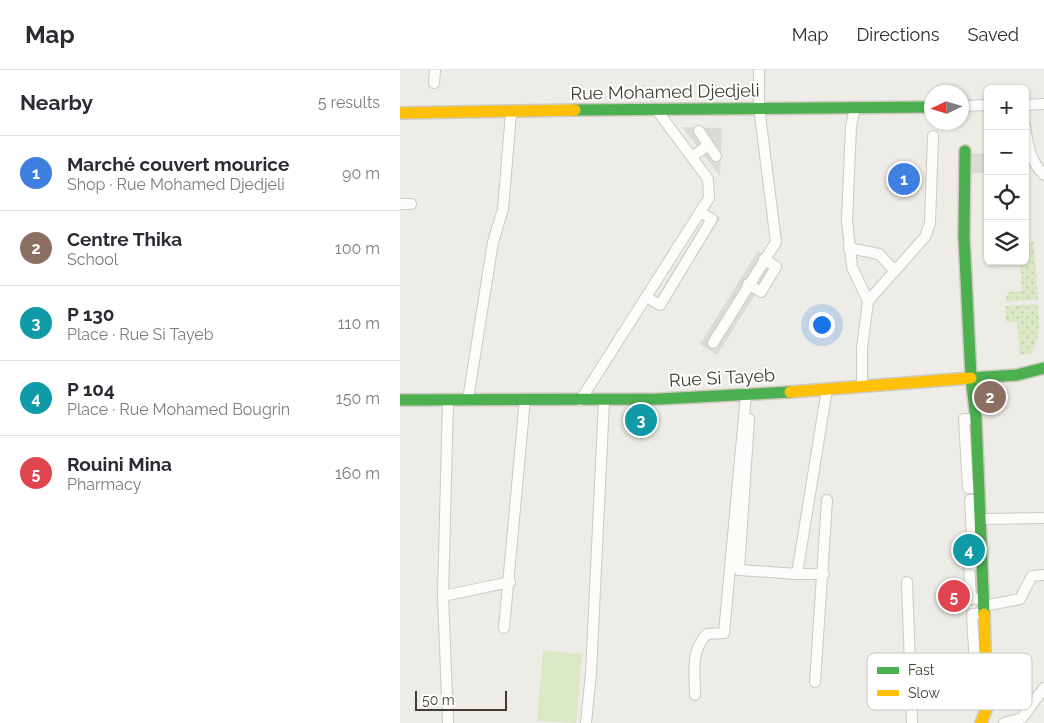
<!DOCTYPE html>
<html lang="en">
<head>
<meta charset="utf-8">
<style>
	:root { --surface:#fff; --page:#f2f2f3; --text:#2b2b33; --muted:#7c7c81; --line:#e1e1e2; --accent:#7e7a72 }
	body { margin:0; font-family:Raleway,sans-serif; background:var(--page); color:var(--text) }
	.controls { position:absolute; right:15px; top:15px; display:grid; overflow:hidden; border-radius:8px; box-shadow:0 1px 4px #0004 }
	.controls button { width:45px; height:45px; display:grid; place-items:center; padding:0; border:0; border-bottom:1px solid var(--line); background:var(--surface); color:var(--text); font:25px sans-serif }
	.compass { position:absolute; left:524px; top:15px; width:45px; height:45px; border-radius:50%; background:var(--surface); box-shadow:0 1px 4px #0004; rotate:266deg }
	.scale { position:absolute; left:15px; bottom:12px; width:92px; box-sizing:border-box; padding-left:5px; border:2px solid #423d33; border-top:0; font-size:14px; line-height:18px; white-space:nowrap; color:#423d33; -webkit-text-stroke:4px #fff; paint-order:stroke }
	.you { position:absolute; left:421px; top:254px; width:18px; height:18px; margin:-12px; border:4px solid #fff; border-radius:50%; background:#1a73e8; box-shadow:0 0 0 8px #1a73e833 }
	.badge { display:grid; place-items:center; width:32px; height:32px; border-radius:50%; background:var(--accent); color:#fff; font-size:16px; font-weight:700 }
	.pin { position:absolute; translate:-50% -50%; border:2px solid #fff; box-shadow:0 1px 5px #0006 }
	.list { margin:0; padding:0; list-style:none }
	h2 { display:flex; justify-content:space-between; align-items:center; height:65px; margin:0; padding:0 20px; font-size:21px }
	h2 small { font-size:16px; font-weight:400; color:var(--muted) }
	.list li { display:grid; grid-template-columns:32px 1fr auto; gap:15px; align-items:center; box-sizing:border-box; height:75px; padding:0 20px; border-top:1px solid var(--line) }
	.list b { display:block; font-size:19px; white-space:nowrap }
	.list p { margin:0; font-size:16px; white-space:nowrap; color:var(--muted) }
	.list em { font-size:16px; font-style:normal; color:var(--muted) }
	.icon { flex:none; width:28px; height:28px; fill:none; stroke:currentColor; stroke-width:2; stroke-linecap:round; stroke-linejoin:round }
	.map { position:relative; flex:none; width:644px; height:653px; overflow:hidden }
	header { display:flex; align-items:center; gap:30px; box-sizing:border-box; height:70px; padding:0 25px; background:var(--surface); border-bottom:1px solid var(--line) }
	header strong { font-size:24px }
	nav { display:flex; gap:28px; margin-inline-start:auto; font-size:18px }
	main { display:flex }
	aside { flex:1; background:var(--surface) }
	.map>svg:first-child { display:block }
	.grass { fill:#dae8c6 }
	.park { fill:url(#park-dots) }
	.parking { fill:#dddbd6 }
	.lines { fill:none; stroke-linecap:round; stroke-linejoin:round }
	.street-casing { stroke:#ccc9c3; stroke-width:12 }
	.fast-casing { stroke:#cecabe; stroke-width:14 }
	.slow-casing { stroke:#cecabe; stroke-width:14 }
	.street { stroke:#fcfcfb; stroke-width:10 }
	.fast { stroke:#4caf50; stroke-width:11 }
	.slow { stroke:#ffc107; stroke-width:11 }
	.labels { text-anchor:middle; stroke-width:4; stroke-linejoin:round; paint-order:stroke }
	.street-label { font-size:18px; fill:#423d33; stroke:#fff }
	.key { fill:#fff; stroke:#c6c5c2; stroke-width:1 }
	.key-label { font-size:14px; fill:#423d33 }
</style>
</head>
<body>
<header>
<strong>Map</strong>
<nav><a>Map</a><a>Directions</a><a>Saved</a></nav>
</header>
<main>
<aside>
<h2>Nearby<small>5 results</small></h2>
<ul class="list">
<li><span class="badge" style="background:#3f7fe0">1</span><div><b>Marché couvert mourice</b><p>Shop · Rue Mohamed Djedjeli</p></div><em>90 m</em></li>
<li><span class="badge" style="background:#8d6e63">2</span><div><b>Centre Thika</b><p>School</p></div><em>100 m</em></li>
<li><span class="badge" style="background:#0f9aa8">3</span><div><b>P 130</b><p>Place · Rue Si Tayeb</p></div><em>110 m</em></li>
<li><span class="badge" style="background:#0f9aa8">4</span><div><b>P 104</b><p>Place · Rue Mohamed Bougrin</p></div><em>150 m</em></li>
<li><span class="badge" style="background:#e0444e">5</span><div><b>Rouini Mina</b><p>Pharmacy</p></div><em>160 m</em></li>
</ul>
</aside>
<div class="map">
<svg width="644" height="653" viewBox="0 0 644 653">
	<defs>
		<pattern id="park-dots" width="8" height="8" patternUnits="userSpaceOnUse" patternTransform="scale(1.25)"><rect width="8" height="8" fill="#dae8c6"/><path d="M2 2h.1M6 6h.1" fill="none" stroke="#bcc8ab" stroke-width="1.8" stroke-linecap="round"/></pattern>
	</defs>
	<rect width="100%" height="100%" fill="#eeece6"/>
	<polygon class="grass" points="143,580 182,584 176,653 137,651"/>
	<g class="park">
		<polygon points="634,172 638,230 605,232 608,222 622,221 620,191 625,191 625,173"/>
		<path d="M638,234C639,252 641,268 631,284L620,285L617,252H606L605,236Z"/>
	</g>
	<g class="parking">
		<polygon points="282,57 322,58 320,106"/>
		<polygon points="588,83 588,102 570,104 568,84"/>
		<polygon points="310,142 320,148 262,242 252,235"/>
		<polygon points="358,181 382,196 362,227 356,223 317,285 300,274"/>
	</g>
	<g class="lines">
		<defs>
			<g id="street">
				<polyline points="34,13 35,0"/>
				<polyline points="625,35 644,34"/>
				<polyline points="562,36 588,35"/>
				<polyline points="455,38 451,57 447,150 452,197 468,231 462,278 462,315"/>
				<path d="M625,56C628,76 630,91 644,105"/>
				<polyline points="299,61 316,86"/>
				<polyline points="292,87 308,75"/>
				<polyline points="0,134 11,134"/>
				<polyline points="449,178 479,184 495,201"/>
				<polyline points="348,214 361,222 376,197 364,189"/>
				<polyline points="246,227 260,235 312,149 300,142"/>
				<polyline points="468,231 525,167 530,153 533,66"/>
				<polyline points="313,273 376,172 359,37 359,0"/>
				<polyline points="68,329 93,172 103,139 111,43"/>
				<polyline points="180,331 309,128 308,109 256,39"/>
				<polyline points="349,349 339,500 397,504 427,319"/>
				<polyline points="576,349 564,349 568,418 579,418"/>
				<polyline points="580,429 570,430 572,465 581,464"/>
				<polyline points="580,449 644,448"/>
				<polyline points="582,494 569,495 571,529 584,528"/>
				<polyline points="397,504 424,504"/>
				<polyline points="507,512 512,653"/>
				<polyline points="43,526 110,512"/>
				<polyline points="584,536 620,529 632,506 644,505"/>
				<polyline points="584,543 572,544 576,614 587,614"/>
				<polyline points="104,558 125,329"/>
				<polyline points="415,612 427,430"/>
				<path d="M295,625C295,603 290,581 307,564L324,563L346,325"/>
				<polyline points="48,653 43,526 48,330"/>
				<polyline points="186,653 191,603 204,331"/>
				<polyline points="604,653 622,648 644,618"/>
			</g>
			<g id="fast">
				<polyline points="175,40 532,37"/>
				<polyline points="565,81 564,167 571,307 576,349 584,544"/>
				<polyline points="571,308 617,305 644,298"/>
				<polyline points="0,330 259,329 390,322"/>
			</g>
			<g id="slow">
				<polyline points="0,43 175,40"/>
				<polyline points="390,322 571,308"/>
				<polyline points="581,653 587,637 584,544"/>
			</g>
		</defs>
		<use href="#street" class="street-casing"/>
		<use href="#fast" class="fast-casing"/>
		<use href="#slow" class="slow-casing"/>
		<use href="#street" class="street"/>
		<use href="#fast" class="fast"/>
		<use href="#slow" class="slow"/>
	</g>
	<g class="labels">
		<g class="street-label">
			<text transform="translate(265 22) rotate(-1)" y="6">Rue Mohamed Djedjeli</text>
			<text transform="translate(322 308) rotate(-3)" y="6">Rue Si Tayeb</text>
		</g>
	</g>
	<rect x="467" y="583" width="165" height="57" rx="8" class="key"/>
	<rect x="477" y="597" width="22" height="7" fill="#4caf50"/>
	<rect x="477" y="620" width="22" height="6" fill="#ffc107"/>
	<g class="key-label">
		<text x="508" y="605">Fast</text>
		<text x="508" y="628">Slow</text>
	</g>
</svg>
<div class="controls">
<button>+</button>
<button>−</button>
<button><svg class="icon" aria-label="locate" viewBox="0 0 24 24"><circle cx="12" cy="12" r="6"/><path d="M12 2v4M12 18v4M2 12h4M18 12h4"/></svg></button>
<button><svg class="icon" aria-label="layers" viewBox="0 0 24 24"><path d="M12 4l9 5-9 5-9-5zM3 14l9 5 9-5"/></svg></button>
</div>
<svg class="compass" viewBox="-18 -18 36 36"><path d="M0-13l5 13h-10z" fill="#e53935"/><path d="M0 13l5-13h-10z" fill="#7c7c81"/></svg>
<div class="scale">50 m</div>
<div class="you"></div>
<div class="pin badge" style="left:504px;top:109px;background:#3f7fe0">1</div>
<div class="pin badge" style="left:590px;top:327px;background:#8d6e63">2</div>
<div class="pin badge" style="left:241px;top:350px;background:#0f9aa8">3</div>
<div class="pin badge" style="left:569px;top:480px;background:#0f9aa8">4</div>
<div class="pin badge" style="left:554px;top:526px;background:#e0444e">5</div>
</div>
</main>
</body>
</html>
